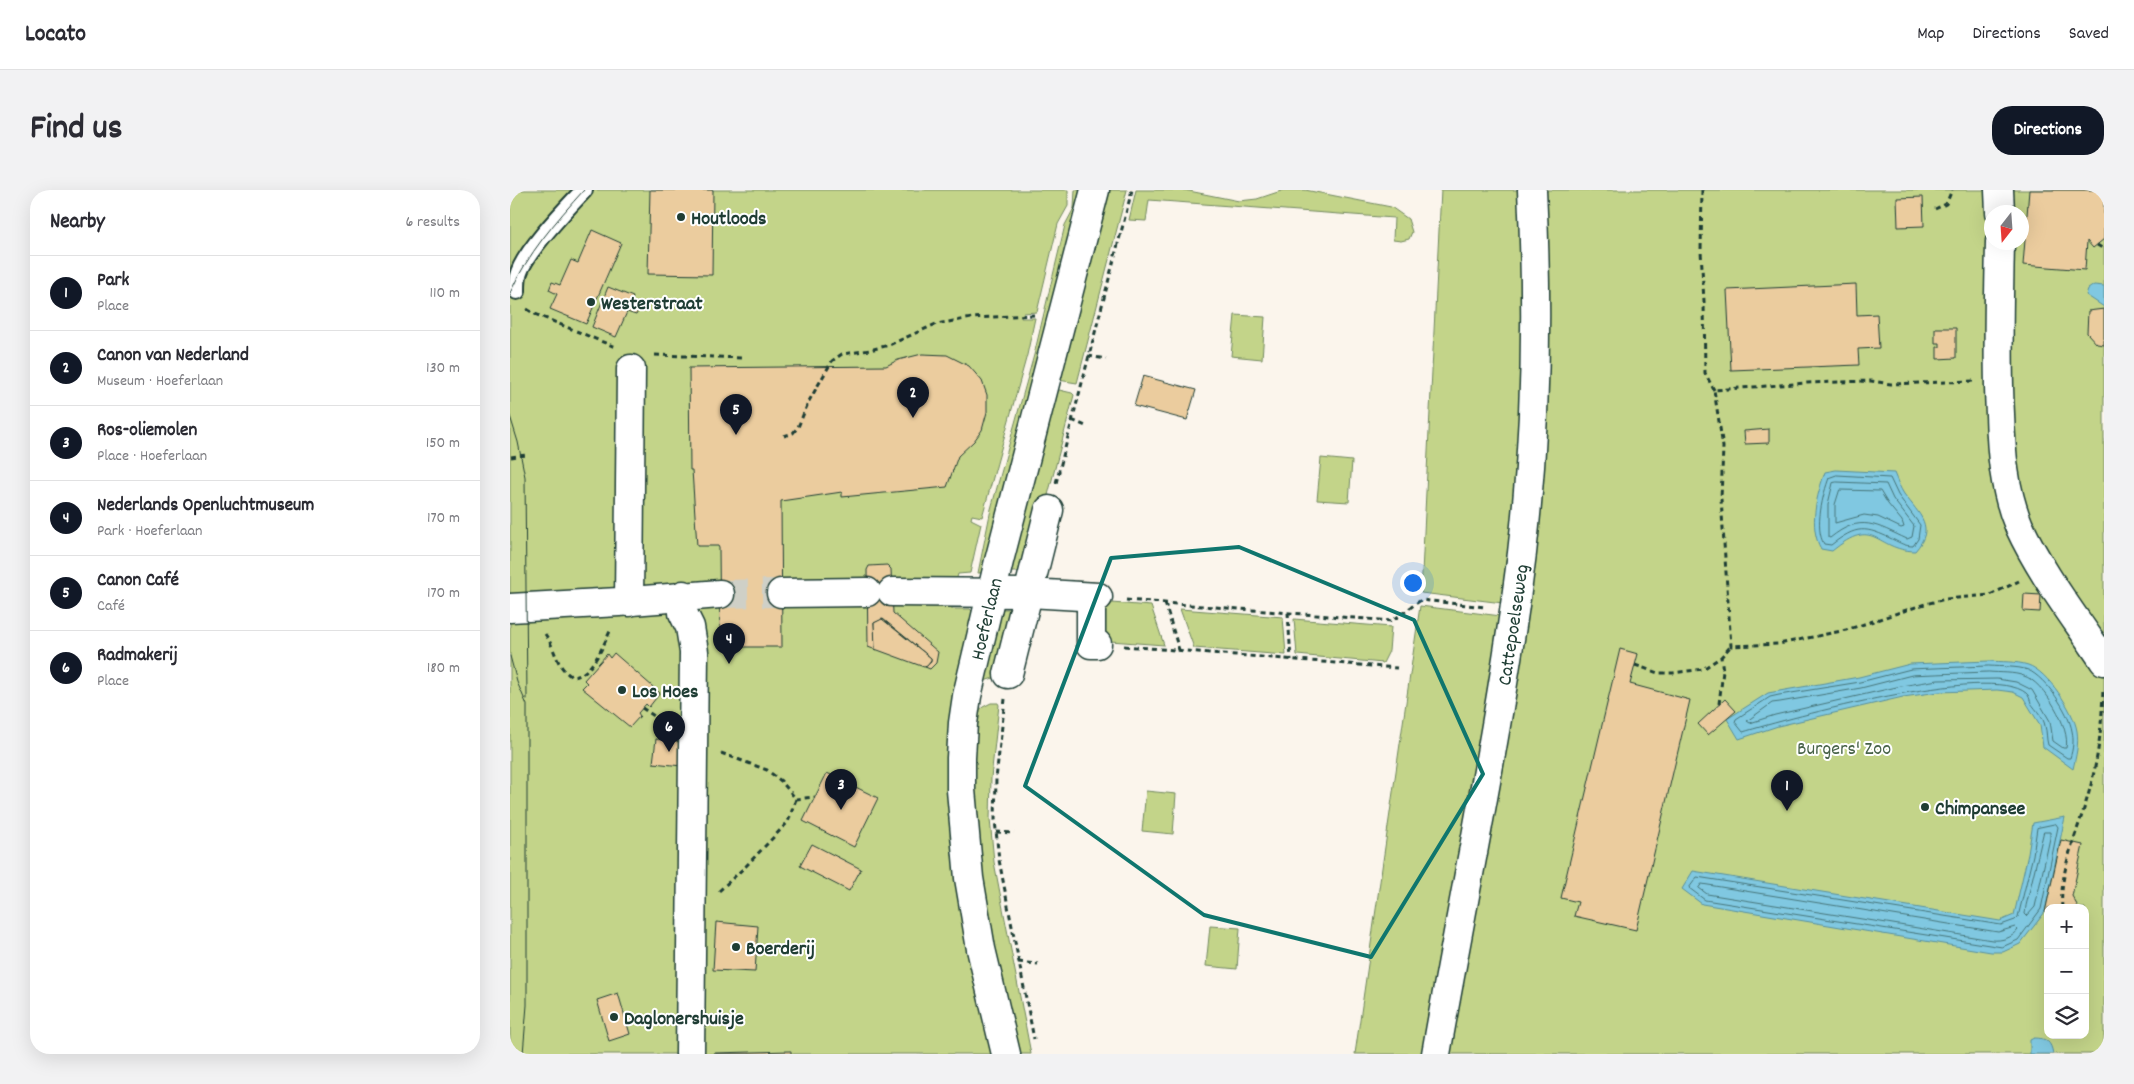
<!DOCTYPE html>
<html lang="en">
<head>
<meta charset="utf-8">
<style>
	:root { --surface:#fff; --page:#f2f2f3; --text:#2b2b33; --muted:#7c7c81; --line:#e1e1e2; --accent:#111827 }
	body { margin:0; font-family:Dekko,sans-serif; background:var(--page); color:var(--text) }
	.controls { position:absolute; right:15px; bottom:15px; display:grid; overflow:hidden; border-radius:10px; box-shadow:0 5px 20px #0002 }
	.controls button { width:45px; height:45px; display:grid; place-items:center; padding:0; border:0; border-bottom:1px solid var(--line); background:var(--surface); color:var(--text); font:25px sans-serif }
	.compass { position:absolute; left:1474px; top:15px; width:45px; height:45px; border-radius:50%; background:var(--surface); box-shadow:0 5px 20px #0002; rotate:197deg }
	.you { position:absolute; left:902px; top:392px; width:18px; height:18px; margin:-12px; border:4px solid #fff; border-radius:50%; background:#1a73e8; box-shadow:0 0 0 8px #1a73e833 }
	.badge { display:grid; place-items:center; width:32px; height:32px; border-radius:50%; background:var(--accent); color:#fff; font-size:16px; font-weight:700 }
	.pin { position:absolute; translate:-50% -41px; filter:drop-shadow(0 1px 2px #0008) }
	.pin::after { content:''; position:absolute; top:26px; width:18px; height:15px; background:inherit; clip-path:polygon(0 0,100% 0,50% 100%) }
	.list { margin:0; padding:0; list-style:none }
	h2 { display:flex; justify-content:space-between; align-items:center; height:65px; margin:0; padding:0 20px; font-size:21px }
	h2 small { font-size:16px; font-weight:400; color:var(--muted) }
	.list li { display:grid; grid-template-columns:32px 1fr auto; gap:15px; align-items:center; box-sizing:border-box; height:75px; padding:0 20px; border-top:1px solid var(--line) }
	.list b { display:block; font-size:19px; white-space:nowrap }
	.list p { margin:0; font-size:16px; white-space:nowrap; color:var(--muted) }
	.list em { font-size:16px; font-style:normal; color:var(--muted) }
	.icon { flex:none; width:28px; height:28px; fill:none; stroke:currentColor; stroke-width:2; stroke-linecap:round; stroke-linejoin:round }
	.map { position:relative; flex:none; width:1594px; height:864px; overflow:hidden; border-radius:20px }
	header { display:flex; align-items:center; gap:30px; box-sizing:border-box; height:70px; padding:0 25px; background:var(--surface); border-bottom:1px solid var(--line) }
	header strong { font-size:24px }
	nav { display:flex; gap:28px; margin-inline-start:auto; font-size:18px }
	.intro { display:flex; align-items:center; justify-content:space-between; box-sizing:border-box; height:120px; padding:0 30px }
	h1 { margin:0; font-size:35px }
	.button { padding:12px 22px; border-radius:20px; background:var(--accent); color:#fff; font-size:18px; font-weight:700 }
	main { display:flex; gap:30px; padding:0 30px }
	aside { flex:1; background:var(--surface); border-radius:20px; box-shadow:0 5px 20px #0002 }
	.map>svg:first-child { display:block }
	.green { fill:#c3d489; stroke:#71885e; fill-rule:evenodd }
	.water { fill:#80c8e1; stroke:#59909c }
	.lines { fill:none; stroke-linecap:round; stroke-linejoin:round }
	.shore { stroke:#467579; stroke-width:1 }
	.building { fill:#ebcc9e; stroke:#1f3d34 }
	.street-tunnel { stroke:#cfd0c7; stroke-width:28; stroke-dasharray:28 14; stroke-linecap:butt }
	.lane-casing { stroke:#1f3d34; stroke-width:20 }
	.street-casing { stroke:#1f3d34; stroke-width:31 }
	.secondary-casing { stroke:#1f3d34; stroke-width:31 }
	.path { stroke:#1f3d34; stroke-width:3; stroke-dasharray:5 4; stroke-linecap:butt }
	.lane { stroke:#fff; stroke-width:16 }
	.street { stroke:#fff; stroke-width:28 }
	.secondary { stroke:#fff; stroke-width:28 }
	.tram { stroke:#1f3d34; stroke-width:1 }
	.marked { fill:none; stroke:#0f766e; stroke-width:4; stroke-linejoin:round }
	.poi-dot { fill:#1f3d34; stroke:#fff; stroke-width:2 }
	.labels { text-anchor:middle; stroke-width:4; stroke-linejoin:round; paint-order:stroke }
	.poi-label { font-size:20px; font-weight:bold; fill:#1f3d34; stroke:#fff; text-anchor:start }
	.street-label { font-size:20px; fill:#1f3d34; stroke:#fff }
	.park-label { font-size:20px; fill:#486349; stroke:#fff }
</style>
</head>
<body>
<header>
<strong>Locato</strong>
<nav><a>Map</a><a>Directions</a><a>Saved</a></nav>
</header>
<div class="intro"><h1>Find us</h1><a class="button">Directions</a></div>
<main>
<aside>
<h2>Nearby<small>6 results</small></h2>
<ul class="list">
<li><span class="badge">1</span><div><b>Park</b><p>Place</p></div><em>110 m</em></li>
<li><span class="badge">2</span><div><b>Canon van Nederland</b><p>Museum · Hoeferlaan</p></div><em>130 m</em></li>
<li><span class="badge">3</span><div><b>Ros-oliemolen</b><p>Place · Hoeferlaan</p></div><em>150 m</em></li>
<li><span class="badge">4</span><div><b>Nederlands Openluchtmuseum</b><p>Park · Hoeferlaan</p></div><em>170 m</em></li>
<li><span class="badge">5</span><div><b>Canon Café</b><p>Café</p></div><em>170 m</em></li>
<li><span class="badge">6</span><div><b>Radmakerij</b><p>Place</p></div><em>180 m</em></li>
</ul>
</aside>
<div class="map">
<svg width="1594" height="864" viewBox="0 0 1594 864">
	<rect width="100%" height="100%" fill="#fbf5ec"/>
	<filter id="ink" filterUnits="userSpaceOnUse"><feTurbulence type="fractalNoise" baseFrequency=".02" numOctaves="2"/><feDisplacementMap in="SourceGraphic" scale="10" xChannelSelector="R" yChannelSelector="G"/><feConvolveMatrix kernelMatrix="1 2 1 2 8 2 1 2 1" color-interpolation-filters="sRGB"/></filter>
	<g filter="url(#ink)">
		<g class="green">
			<polygon points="0,0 558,0 558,16 548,34 527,122 513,123 511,128 525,128 517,165 472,327 462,325 461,329 471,334 460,383 448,384 442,405 442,419 460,419 463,422 445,532 487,864 0,864"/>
			<polygon points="565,0 575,0 475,383 468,383 481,319 524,165 555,35 564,18"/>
			<polygon points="594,0 617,0 567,193 548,190"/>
			<polygon points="626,0 674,0 729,11 747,9 774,0 795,0 881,17 898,29 902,42 899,49 891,51 883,50 884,28 639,10 636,31 619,30"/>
			<polygon points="931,0 1010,0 1015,141 1001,358 993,413 911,403"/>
			<path d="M1034,0H1594V864H939L1016,421ZM1482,22H1512V52H1482ZM1538,718H1575V845H1538Z"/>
			<polygon points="725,125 755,127 752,169 721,166"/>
			<polygon points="545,199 562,203 564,205 518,382 498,382"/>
			<polygon points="811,268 842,271 839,312 807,310"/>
			<polygon points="588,412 641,416 654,455 587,450"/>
			<polygon points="910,416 991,426 914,864 845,864"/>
			<polygon points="488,419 509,419 493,485 474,491"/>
			<polygon points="670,419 773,427 776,465 684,458"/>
			<polygon points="784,429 881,437 879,461 873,473 787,465"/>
			<polygon points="481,513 488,513 489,515 481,588 480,629 484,672 521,864 505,864 480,758 460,599 467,522 473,517"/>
			<polygon points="636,601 666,604 663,644 632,641"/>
			<polygon points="700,736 730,738 727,779 696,776"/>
		</g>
		<g class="water">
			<polygon points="1584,95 1594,96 1594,117 1576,105 1578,99"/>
			<path d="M1326,280L1384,283C1387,290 1390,298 1394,304C1410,325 1426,337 1405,361C1364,360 1366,325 1322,361L1311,359C1298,336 1307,305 1315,282Z"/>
			<path d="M1479,471C1491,472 1506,471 1518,475C1537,481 1564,521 1567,541C1569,554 1566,566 1563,579L1533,557L1530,535L1513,507L1503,502L1487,500L1429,502L1393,507L1268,536L1229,549L1217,529L1258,503L1349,487L1400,474Z"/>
			<polygon points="1555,627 1535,722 1510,754 1493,762 1481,762 1192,714 1172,699 1183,681 1490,731 1504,725 1518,664 1523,633"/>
			<path d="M1524,848C1537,848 1541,852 1543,864H1520V850Z"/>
		</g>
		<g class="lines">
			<g class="shore">
				<path d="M1327,285L1380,288L1388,305L1410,335L1408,349L1403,356C1395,356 1390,353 1384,350C1355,336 1347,335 1321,355L1314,354C1304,338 1313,304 1319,288Z"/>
				<path d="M1327,292L1376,294L1383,309L1404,336L1402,347L1397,349C1366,335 1351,323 1320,348L1318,347V314L1323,293Z"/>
				<polygon points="1330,300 1370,301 1378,314 1392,331 1394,337 1391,338 1368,327 1354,325 1325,333 1325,315"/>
				<path d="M1479,476C1491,477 1507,476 1518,480C1536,488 1559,522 1562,541C1564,550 1563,559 1560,568H1557L1538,555C1536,548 1537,542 1535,536C1534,528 1526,520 1521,513C1520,510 1519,505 1516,503C1480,473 1279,528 1233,542L1225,532L1226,529L1260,507L1269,505L1350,492L1401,479Z"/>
				<path d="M1479,482C1490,483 1504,482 1514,486C1534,492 1561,538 1556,558H1553L1543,551L1540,531L1522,500L1506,492L1487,489L1428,490L1391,496L1265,525L1240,533L1237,531L1262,513L1270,512L1351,498L1402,485Z"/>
				<polygon points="1546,634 1548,637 1531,719 1508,750 1492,757 1195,710 1179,698 1187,687 1491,735 1505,730 1508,727 1523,665 1527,638"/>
				<polygon points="1534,642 1540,642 1540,648 1525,717 1517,726 1515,724 1516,716"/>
				<path d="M1192,694L1488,742L1505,737L1508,740C1502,748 1492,751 1482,750L1197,704L1189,698Z"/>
			</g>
		</g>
		<g class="building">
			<polygon points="140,0 203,0 202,85 138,84"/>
			<polygon points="1519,0 1594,0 1594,49 1583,58 1577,51 1575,80 1513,75"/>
			<polygon points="1413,7 1414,36 1388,37 1387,8"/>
			<polygon points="82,40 111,53 76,134 40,119 47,104 39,100 42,92 50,95 61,70 68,73"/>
			<polygon points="1346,94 1347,125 1367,124 1369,158 1348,159 1349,175 1221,180 1217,100"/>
			<polygon points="98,97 123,107 121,113 130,117 126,125 117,122 106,147 82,137"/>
			<polygon points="1594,119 1594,155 1587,154 1577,143 1578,121"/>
			<polygon points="1425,138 1446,138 1446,168 1427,169 1427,157 1430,157 1430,153 1425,153"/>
			<polygon points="412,164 437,165 459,176 472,191 477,205 477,222 472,240 464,251 448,266 437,297 332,307 332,302 271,311 272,457 210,457 209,358 208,356 187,356 182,280 180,280 179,178 376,176 388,170"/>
			<polygon points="633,186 686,200 677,230 624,216"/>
			<polygon points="1259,239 1259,253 1235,254 1234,241"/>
			<polygon points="377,375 381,379 383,423 428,462 426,473 420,479 415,477 421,472 421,468 373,429 364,433 366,460 358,457 357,380 359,376"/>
			<polygon points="1514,404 1531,405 1530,422 1513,421"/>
			<polygon points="372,429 421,468 421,471 417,476 414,477 365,459 364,433"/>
			<polygon points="1110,459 1128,464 1120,494 1180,510 1126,740 1064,726 1068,712 1051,708"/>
			<polygon points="104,463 150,503 139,517 136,514 128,523 130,526 120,537 72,498 77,493 74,490 97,464 100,468"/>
			<polygon points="1215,509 1226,521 1198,545 1188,534"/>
			<polygon points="146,549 174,552 172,576 143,573"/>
			<polygon points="317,583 368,608 344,657 293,631"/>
			<polygon points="1551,650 1573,655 1562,706 1567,715 1567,718 1538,718 1538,725 1535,722"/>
			<polygon points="302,654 351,679 339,701 290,676"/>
			<polygon points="206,732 248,736 245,782 203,780"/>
			<polygon points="108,803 120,844 99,851 87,810"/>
			<polygon points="281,861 281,864 204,864 204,863"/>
		</g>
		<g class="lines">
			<polyline class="street-tunnel" points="210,404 271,403"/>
			<defs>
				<path id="lane" d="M7,101C7,96 7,90 8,86C13,63 57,18 74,0"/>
				<g id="street">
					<polyline points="1489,0 1490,22"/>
					<path d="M1490,52C1489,110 1487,167 1490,224C1491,261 1494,301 1509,336C1531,384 1565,427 1594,471"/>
					<polyline points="382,402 519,403 588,407"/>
					<polyline points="271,403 357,402"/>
					<polyline points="173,405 173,423 180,437 184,462 180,864"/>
					<polyline points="581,407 581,454 587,454"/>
					<polyline points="119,412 121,179"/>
					<polyline points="0,418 109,412 210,404"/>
					<polyline points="498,484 539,320"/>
					<path id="s1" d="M496,864L471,759L459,688L451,600V568L453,533L457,506L489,371L585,0"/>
				</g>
				<g id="secondary">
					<path id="s2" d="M926,864C955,697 991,531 1012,363C1026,243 1028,121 1022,0"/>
				</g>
			</defs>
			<use href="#lane" class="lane-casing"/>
			<use href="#street" class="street-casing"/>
			<use href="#secondary" class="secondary-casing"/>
			<g class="path">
				<polyline points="1192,0 1191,61 1194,111 1195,183 1204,200"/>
				<polyline points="1425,19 1436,14 1442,0"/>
				<polyline points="1587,55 1594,59"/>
				<polyline points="17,119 25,124 105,157"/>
				<polyline points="145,165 234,168"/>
				<polyline points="578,166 596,169"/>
				<polyline points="1463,191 1381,194 1361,191 1297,193 1204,200 1213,257 1211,309 1221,456 1269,454 1336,440 1415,414 1436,409 1480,405 1509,391"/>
				<polyline points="562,230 578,237"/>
				<polyline points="274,246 283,243 288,237 299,211 322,171 332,164 360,160 379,155 426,134 462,128 524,125"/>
				<polyline points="1,267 16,265"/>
				<polyline points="546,293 622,0"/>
				<polyline points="616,410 882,431 911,410 976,417"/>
				<polyline points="655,413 669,460"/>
				<polyline points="778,423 781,470"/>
				<path d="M35,444C47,461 44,474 62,487C81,487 94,454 101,439"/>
				<polyline points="614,456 887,478"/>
				<polyline points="1125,475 1148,483 1163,483 1193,479 1211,467 1221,456"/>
				<polyline points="495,509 486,589 485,630 489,670 524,849"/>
				<polyline points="1209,514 1213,481 1211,467"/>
				<polyline points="132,518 155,533"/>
				<polyline points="211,563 257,580 271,591 286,609 305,607"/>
				<polyline points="486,642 504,643"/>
				<polyline points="209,701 236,676 278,632 286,609"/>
				<path d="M1552,718C1549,682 1567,643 1577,609C1588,573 1592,536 1593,499"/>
				<polyline points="508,772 528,774"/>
			</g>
			<use href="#lane" class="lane"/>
			<use href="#street" class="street"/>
			<use href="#secondary" class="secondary"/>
			<g class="tram">
				<path d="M0,103C18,63 45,32 74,0"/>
				<polyline points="0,226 8,252 15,287 17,509"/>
				<polyline points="0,466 7,492 17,515 17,815 13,864"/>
			</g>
		</g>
	</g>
	<path class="marked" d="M729,357L904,430L973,584L861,767L694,725L515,596L601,368Z"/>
	<g class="poi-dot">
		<circle cx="171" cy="27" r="5"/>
		<circle cx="81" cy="112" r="5"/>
		<circle cx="112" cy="500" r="5"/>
		<circle cx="1415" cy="617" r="5"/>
		<circle cx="226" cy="757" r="5"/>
		<circle cx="104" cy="827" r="5"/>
	</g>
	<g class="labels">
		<g class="poi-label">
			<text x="181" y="34">Houtloods</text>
			<text x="91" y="119">Westerstraat</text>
			<text x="122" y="507">Los Hoes</text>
			<text x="1425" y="624">Chimpansee</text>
			<text x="236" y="764">Boerderij</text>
			<text x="114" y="834">Daglonershuisje</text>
		</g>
		<g class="street-label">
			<text dy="7" stroke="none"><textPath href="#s1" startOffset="442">Hoeferlaan</textPath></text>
			<text dy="7" stroke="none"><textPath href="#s2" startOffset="436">Cattepoelseweg</textPath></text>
		</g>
		<g class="park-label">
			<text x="1334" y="564">Burgers' Zoo</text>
		</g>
	</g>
</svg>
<div class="controls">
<button>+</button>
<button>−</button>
<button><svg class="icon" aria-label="layers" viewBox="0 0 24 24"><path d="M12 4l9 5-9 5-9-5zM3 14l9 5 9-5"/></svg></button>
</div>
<svg class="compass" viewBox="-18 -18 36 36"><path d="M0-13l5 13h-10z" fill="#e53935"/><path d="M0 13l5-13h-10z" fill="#7c7c81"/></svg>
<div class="you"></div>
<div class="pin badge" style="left:1277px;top:621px">1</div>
<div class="pin badge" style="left:403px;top:228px">2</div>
<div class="pin badge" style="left:331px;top:620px">3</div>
<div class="pin badge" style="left:219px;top:474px">4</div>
<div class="pin badge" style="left:226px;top:245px">5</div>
<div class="pin badge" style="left:159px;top:562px">6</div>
</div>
</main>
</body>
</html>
